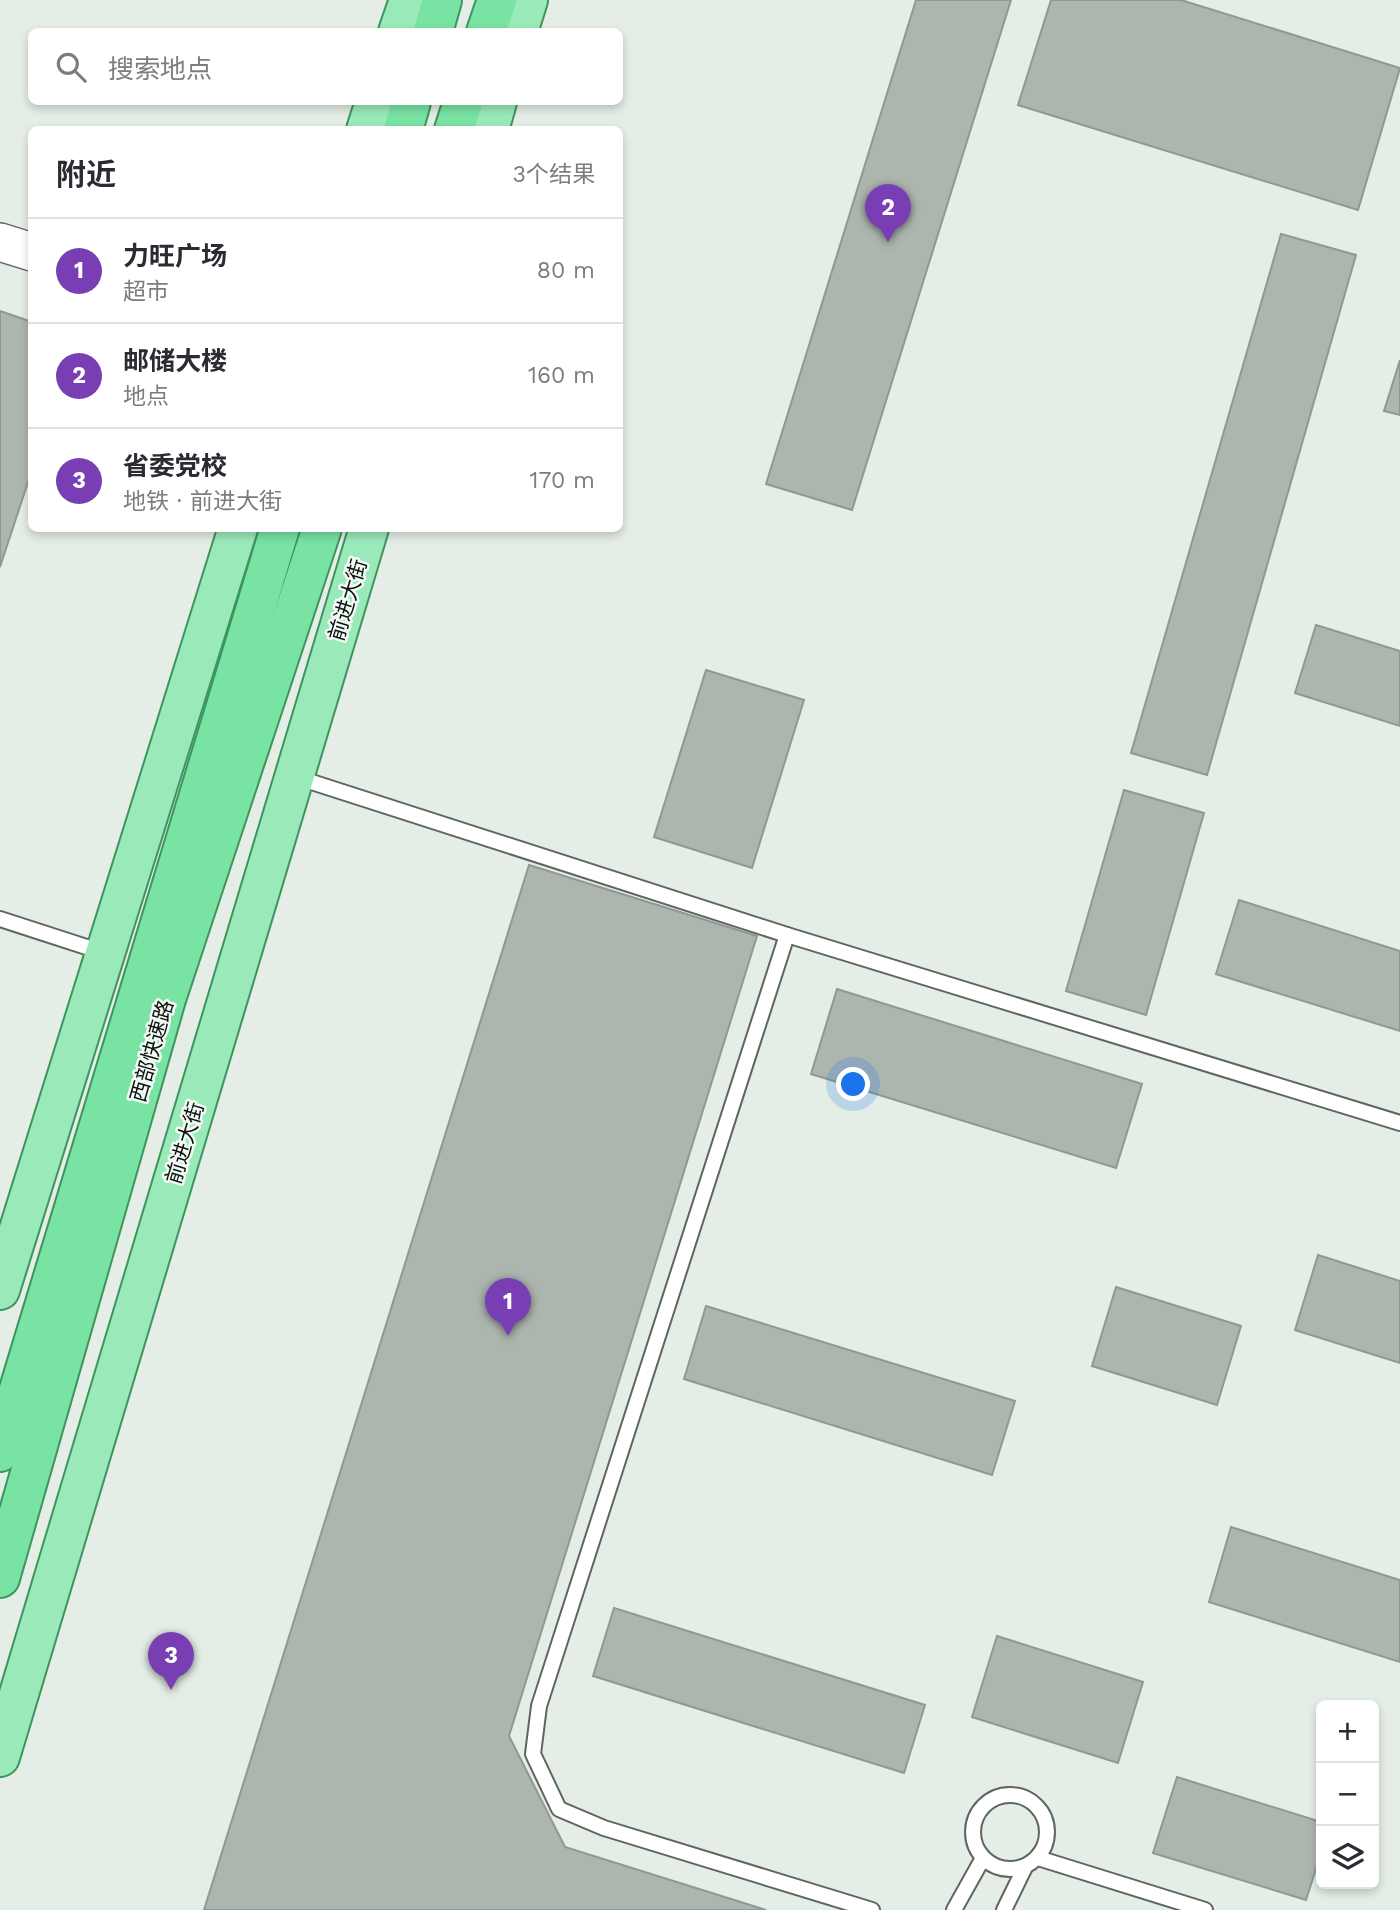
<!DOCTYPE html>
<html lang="zh">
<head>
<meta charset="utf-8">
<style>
	:root { --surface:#fff; --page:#f7f7f7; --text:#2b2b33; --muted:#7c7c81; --line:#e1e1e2; --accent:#793eb4 }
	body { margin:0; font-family:"Work Sans","Noto Sans SC",sans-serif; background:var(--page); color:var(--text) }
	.controls { position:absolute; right:21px; bottom:21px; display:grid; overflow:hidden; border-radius:10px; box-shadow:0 4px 10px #0003 }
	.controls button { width:63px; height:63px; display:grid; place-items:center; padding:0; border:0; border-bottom:2px solid var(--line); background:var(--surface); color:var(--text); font:35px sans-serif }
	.you { position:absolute; left:854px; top:1085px; width:24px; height:24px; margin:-18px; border:5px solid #fff; border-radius:50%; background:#1a73e8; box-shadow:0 0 0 10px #1a73e833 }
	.badge { display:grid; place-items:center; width:46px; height:46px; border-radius:50%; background:var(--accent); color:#fff; font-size:23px; font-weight:700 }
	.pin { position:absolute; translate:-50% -58px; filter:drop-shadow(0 2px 4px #0008) }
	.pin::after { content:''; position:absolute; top:37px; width:24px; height:21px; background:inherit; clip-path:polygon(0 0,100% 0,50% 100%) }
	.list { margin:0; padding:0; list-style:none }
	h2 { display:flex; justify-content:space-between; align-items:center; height:91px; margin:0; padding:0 28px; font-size:30px }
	h2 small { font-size:23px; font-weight:400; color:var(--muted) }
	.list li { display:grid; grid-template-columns:46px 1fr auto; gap:21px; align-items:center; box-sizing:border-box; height:105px; padding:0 28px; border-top:2px solid var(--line) }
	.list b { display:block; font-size:26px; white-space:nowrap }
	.list p { margin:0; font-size:23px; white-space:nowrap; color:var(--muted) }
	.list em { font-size:23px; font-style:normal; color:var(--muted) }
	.icon { flex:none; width:38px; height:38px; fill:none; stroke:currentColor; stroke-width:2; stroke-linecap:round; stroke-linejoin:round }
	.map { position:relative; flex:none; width:1400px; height:1910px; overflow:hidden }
	.search { position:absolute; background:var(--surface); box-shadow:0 4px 10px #0003; left:28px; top:28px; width:595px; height:77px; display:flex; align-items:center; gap:18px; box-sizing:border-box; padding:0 24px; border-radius:10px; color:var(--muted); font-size:26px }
	.panel { position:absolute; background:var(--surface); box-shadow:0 4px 10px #0003; left:28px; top:126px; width:595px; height:406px; border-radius:10px }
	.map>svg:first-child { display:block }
	.building { fill:#adb5af; stroke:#909892; stroke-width:2 }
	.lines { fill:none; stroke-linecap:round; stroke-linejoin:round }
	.service-casing { stroke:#5f6661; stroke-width:18 }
	.tertiary-casing { stroke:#5f6661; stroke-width:40 }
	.primary-casing { stroke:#3d945f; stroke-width:42 }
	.trunk-casing { stroke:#3d945f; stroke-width:42 }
	.service { stroke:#fff; stroke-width:14 }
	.tertiary { stroke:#fff; stroke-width:37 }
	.primary { stroke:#9aeab9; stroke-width:38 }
	.trunk { stroke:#78e3a2; stroke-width:38 }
	.labels { text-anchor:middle; stroke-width:5; stroke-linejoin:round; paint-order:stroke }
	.street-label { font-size:21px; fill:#0d0f0d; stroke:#f1faf4 }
</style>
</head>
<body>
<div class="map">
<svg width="1400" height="1910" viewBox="0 0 1400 1910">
	<rect width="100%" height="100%" fill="#e4ede6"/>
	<g class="building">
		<polygon points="916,0 1011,0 852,510 766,484"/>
		<polygon points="1051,0 1181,0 1400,68 1358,210 1018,105"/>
		<polygon points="1281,234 1356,255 1207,775 1131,753"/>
		<polygon points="0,311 32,322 32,470 0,567"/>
		<polygon points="1400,360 1400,415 1384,411"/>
		<polygon points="1316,625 1400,651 1400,726 1295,693"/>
		<polygon points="706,670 804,700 752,868 654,837"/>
		<polygon points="1124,790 1204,813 1146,1015 1066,991"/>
		<polygon points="529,865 757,936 509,1736 565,1847 766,1910 204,1910"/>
		<polygon points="1239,900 1400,951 1400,1031 1216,974"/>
		<polygon points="837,989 1142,1084 1116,1168 811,1074"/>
		<polygon points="1318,1255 1400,1281 1400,1363 1295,1330"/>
		<polygon points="1116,1287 1241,1326 1217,1405 1092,1366"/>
		<polygon points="706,1306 1015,1401 992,1475 684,1379"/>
		<polygon points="1231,1527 1400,1580 1400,1662 1209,1602"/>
		<polygon points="614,1608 925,1705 904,1773 593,1676"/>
		<polygon points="997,1636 1143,1682 1118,1763 972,1717"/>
		<polygon points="1177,1777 1321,1822 1321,1853 1306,1900 1153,1853"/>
	</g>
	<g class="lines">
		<defs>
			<g id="service">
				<polyline points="296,777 787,935 1400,1123"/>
				<polyline points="0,919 105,953"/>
				<polyline points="787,935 539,1706 533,1754 559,1809 604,1828 872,1910"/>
				<circle cx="1010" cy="1832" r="37"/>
				<polyline points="1038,1858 1205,1910"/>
				<polyline points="954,1910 983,1858"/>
				<polyline points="1004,1910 1025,1867"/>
			</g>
			<polyline id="tertiary" points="0,242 32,252"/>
			<g id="primary">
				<polyline points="398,32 409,0"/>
				<polyline points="518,32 528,0"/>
				<polyline points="366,130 375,102"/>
				<polyline points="489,130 497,102"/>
				<polyline points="0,1290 238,528"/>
				<polyline points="0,1757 369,528"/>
			</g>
			<g id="trunk">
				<polyline points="433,32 442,0"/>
				<polyline points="486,32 497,0"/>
				<polyline points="403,130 411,102"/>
				<polyline points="454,130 463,102"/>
				<polyline points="0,1452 280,528"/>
				<polyline points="0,1578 166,999 322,528"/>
			</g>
		</defs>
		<use href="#service" class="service-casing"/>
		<use href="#tertiary" class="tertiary-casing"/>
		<use href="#primary" class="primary-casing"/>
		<use href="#trunk" class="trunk-casing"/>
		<use href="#service" class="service"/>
		<use href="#tertiary" class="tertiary"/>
		<use href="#primary" class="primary"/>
		<use href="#trunk" class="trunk"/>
	</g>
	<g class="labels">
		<g class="street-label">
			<text transform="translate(348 600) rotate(-73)" y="7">前进大街</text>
			<text transform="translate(152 1051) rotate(-74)" y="7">西部快速路</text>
			<text transform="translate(185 1143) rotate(-73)" y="7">前进大街</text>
		</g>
	</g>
</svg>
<div class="controls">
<button>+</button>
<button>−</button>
<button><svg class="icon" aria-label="layers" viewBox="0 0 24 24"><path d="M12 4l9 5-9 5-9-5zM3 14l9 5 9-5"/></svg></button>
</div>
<div class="you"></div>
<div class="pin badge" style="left:508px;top:1336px">1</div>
<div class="pin badge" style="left:888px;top:242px">2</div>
<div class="pin badge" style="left:171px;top:1690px">3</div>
<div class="search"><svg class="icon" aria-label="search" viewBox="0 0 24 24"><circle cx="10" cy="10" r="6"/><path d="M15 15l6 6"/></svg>搜索地点</div>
<section class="panel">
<h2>附近<small>3个结果</small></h2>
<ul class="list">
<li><span class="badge">1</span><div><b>力旺广场</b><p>超市</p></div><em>80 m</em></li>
<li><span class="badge">2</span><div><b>邮储大楼</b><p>地点</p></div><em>160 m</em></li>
<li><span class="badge">3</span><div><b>省委党校</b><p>地铁 · 前进大街</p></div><em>170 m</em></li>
</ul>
</section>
</div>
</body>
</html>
